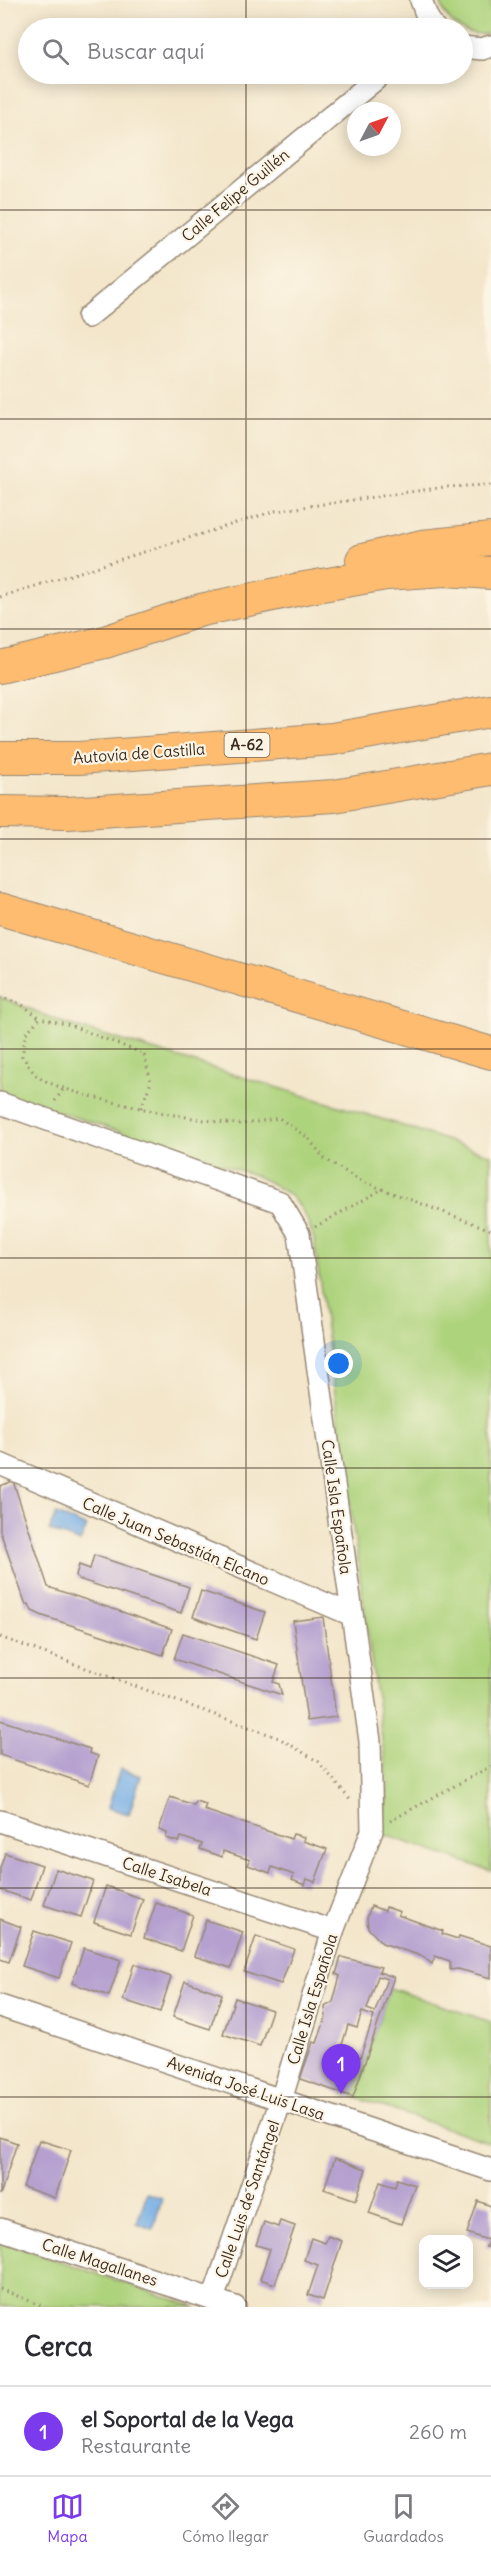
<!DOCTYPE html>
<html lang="es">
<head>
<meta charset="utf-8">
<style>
	:root { --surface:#fff; --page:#f2f2f3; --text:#2b2b33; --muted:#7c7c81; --line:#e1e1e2; --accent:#7c3aed }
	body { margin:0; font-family:Delius,sans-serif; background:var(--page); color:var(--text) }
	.controls { position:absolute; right:18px; bottom:18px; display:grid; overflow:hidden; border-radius:12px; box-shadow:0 3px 15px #0003 }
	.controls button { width:54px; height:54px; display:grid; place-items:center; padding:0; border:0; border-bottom:2px solid var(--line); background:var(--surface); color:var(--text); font:30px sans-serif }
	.compass { position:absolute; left:347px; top:102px; width:54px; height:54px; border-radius:50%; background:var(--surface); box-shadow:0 3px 15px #0003; rotate:49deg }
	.you { position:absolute; left:339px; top:1364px; width:21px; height:21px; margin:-15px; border:4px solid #fff; border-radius:50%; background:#1a73e8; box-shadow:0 0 0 9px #1a73e833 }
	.badge { display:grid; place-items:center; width:39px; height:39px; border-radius:50%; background:var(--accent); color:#fff; font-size:20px; font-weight:700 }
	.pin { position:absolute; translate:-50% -50px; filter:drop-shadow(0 2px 3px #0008) }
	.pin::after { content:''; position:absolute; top:32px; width:21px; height:18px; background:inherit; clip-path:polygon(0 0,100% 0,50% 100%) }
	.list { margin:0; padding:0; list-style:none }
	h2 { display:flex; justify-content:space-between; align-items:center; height:78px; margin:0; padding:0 24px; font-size:26px }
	h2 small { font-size:20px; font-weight:400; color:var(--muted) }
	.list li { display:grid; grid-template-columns:39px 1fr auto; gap:18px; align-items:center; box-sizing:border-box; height:90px; padding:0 24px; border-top:2px solid var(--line) }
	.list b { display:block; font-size:22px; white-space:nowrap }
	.list p { margin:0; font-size:20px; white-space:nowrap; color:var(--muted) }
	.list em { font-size:20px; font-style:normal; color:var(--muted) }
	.icon { flex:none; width:33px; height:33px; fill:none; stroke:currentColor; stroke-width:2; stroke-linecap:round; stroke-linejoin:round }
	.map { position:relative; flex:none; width:491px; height:2307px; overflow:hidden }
	.search { position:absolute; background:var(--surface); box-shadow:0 3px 15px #0003; left:18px; right:18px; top:18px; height:66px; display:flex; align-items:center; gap:15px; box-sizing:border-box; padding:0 21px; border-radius:33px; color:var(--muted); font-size:22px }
	.sheet { height:168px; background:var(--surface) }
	nav { display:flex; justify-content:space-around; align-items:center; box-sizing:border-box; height:84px; border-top:2px solid var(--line); background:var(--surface); font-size:16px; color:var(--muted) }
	nav a { display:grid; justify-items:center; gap:3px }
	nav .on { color:var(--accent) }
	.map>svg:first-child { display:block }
	.green { fill:#aed37d; stroke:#747e4e; stroke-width:1.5 }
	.water { fill:#76aee5; stroke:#586c82; stroke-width:1.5 }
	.building { fill:#b5a0d0; fill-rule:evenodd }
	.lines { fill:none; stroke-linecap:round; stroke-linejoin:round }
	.minor-casing { stroke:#978874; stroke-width:24 }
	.highway-casing { stroke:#978874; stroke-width:34 }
	.path { stroke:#978874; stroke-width:3; stroke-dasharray:1.5 4.5; stroke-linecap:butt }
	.minor { stroke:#fff; stroke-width:21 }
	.highway { stroke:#febc70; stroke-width:32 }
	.grid { fill:none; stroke:#3b2a1e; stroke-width:1.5; stroke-opacity:0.55 }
	.labels { text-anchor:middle; stroke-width:4.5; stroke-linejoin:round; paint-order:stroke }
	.shield { fill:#fcf5e5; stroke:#75675a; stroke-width:1.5 }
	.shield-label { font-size:15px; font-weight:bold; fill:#3b2a1e }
	.street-label { font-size:16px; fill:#3b2a1e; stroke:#fcf5e5 }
</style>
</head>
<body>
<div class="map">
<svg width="491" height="2307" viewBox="0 0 491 2307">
	<rect width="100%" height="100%" fill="#fcf5e5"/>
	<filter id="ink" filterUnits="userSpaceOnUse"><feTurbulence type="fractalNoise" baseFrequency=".0167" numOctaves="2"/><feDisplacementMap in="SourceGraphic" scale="12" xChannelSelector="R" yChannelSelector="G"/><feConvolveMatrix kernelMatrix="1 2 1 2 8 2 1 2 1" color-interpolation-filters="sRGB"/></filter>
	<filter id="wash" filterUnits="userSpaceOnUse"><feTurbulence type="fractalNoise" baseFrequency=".008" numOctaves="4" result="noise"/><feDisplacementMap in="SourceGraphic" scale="24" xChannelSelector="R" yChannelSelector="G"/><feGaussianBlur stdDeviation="1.35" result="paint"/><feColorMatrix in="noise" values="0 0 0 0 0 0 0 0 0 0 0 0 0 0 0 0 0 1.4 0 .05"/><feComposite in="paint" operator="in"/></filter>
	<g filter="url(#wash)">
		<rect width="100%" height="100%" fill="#f3e6cb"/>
		<g class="green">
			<path d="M440,0H491V33C467,38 445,24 440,0Z"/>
			<path d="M0,997L67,1024L385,1120L491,1155V1871L382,1834L388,1783L314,1239C303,1201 289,1191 254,1175L0,1093Z"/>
			<polygon points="390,1988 491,2022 491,2143 353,2097"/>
			<polygon points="0,2241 196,2307 0,2307"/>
		</g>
		<g class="water">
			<polygon points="56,1514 87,1527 80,1542 49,1530"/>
			<polygon points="120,1769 141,1776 129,1814 108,1808"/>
			<polygon points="147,2193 162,2198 153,2229 137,2223"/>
		</g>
		<g id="blocks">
			<g class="building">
				<polygon points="13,1481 48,1587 172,1629 163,1655 43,1616 32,1611 29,1604 26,1605 0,1531 0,1486"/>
				<polygon points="94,1555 189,1587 181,1613 78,1579 76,1575 79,1565 90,1569"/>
				<polygon points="201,1591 265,1612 256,1639 193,1617"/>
				<polygon points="323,1617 336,1717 307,1721 293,1621"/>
				<polygon points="183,1633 279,1665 273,1682 279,1684 282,1695 174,1659"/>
				<polygon points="0,1720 90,1749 89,1753 98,1756 89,1785 0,1755"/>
				<polygon points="170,1797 194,1805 195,1801 206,1804 204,1810 291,1839 293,1834 304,1837 303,1841 327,1849 315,1882 307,1879 305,1885 292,1880 294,1875 272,1867 270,1873 248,1865 250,1860 223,1851 222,1857 200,1849 202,1844 181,1837 179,1842 166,1838 167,1833 159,1830"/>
				<polygon points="5,1853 42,1865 31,1900 0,1890 0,1868"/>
				<polygon points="56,1869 93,1881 81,1917 44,1905"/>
				<polygon points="106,1886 143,1899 131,1934 94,1922"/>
				<polygon points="156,1903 193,1915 181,1951 144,1938"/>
				<polygon points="371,1906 385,1911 386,1907 400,1912 398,1915 443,1931 442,1934 458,1939 459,1936 491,1946 491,1978 458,1969 450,1970 450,1961 435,1956 432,1964 424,1957 382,1943 368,1928 367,1918"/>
				<polygon points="0,1919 21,1927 9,1962 0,1959"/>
				<polygon points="206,1920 243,1932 231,1968 194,1956"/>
				<polygon points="34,1931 71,1943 59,1978 22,1966"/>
				<polygon points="256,1936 294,1949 281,1984 244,1972"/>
				<polygon points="84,1948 121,1960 109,1996 72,1983"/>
				<path d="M341,1957L381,1967L379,1972L394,1977L353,2097L300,2079L313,2042L317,2043L326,2017L325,2007L333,2002L340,1976L336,1974ZM378,1976L387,1979L375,2012L367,2009ZM362,2012L374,2016L360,2058L345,2052L342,2045L348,2025L357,2028Z"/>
				<polygon points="134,1964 171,1977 160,2012 123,2000"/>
				<polygon points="185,1981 222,1994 210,2029 173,2017"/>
				<polygon points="235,1998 272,2010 260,2046 223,2034"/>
				<polygon points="0,2137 17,2143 0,2195"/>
				<polygon points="39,2140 71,2150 55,2198 23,2187"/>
				<polygon points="335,2158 366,2169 356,2200 324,2189"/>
				<polygon points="397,2179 415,2185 401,2224 369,2213 380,2182 395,2187"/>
				<polygon points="478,2201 491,2206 491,2248 486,2247 488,2240 467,2233"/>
				<polygon points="280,2221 295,2226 275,2284 260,2279 270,2249 256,2245 264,2222 278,2227"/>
				<polygon points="328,2236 342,2241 323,2300 308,2295 318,2265 304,2260 311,2238 325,2243"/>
			</g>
		</g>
	</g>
	<g filter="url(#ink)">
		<use href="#blocks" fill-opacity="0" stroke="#978874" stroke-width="1.5"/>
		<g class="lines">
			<defs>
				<g id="minor">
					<polyline points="421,0 427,17 434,28"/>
					<polyline points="462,47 482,49 491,46"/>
					<polyline points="88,317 382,74"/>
					<polyline points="0,1103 280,1202 299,1234 370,1741 372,1831 333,1931 281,2100 213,2299"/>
					<polyline points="0,1464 352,1615"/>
					<polyline points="0,1821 333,1931"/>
					<polyline points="0,2006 491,2170"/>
					<polyline points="0,2229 235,2307"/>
				</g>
				<g id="highway">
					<polyline points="362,560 422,546 491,539"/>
					<polyline points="0,667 105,642 201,610 305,588 386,574 445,570 491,573"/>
					<polyline points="0,758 79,758 332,739 491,711"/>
					<polyline points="0,812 68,813 334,796 491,769"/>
					<polyline points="0,909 491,1053"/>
				</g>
			</defs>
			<use href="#minor" class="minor-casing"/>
			<use href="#highway" class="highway-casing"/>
			<g class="path">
				<polyline points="0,597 275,511 445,487 491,485"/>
				<polyline points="0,997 21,1004 40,1018"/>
				<polyline points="55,1101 64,1088"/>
				<path d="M141,1108L151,1082L144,1054L67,1024L40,1018L26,1033L22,1056C27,1062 31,1070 36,1075C57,1095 210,1124 242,1124C254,1123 267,1120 279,1118L307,1137L325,1159L361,1181L491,1230"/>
				<polyline points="315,1227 381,1190"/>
				<polyline points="0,1637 279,1738 319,1762 351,1801"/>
				<polyline points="390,1821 491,1766"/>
				<polyline points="0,2289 45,2307"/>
			</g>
			<use href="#minor" class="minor"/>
			<use href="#highway" class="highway"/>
		</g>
	</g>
	<path class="grid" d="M246,0V28M246,74V2307M0,210H491M0,419H491M0,629H491M0,839H491M0,1049H491M0,1258H491M0,1468H491M0,1678H491M0,1888H491M0,2097H491"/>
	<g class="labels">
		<rect class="shield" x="224.5" y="733" width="45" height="24" rx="4.5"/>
		<g class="shield-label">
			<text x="247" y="750">A-62</text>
		</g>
		<g class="street-label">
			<text transform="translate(235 195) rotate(-40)" y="6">Calle Felipe Guillén</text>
			<text transform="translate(139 753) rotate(-4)" y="6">Autovía de Castilla</text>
			<text transform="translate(337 1507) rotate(82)" y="6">Calle Isla Española</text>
			<text transform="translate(176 1541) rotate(23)" y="6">Calle Juan Sebastián Elcano</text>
			<text transform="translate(167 1876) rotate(18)" y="6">Calle Isabela</text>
			<text transform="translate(312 1999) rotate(-73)" y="6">Calle Isla Española</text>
			<text transform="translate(246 2088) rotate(19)" y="6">Avenida José Luis Lasa</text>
			<text transform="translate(247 2199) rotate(-71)" y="6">Calle Luis de Santángel</text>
			<text transform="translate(100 2262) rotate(18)" y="6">Calle Magallanes</text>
		</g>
	</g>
</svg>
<div class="controls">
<button><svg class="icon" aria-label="layers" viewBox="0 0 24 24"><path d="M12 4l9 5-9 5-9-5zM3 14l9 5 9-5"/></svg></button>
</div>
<svg class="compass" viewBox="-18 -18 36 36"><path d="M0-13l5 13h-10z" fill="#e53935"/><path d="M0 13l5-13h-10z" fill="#7c7c81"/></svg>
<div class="you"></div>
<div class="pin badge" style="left:341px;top:2094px">1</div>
<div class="search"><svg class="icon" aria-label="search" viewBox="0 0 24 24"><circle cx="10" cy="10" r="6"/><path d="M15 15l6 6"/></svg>Buscar aquí</div>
</div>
<section class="sheet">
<h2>Cerca<small></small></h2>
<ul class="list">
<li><span class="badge">1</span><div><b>el Soportal de la Vega</b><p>Restaurante</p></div><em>260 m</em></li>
</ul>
</section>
<nav>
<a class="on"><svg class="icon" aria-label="map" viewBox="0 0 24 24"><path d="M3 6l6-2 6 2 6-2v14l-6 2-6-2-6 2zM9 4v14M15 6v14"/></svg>Mapa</a>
<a><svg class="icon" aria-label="directions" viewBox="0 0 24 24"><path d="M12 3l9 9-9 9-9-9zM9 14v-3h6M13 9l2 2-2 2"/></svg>Cómo llegar</a>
<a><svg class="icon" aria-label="saved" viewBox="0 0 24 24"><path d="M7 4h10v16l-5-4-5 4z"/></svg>Guardados</a>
</nav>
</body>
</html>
